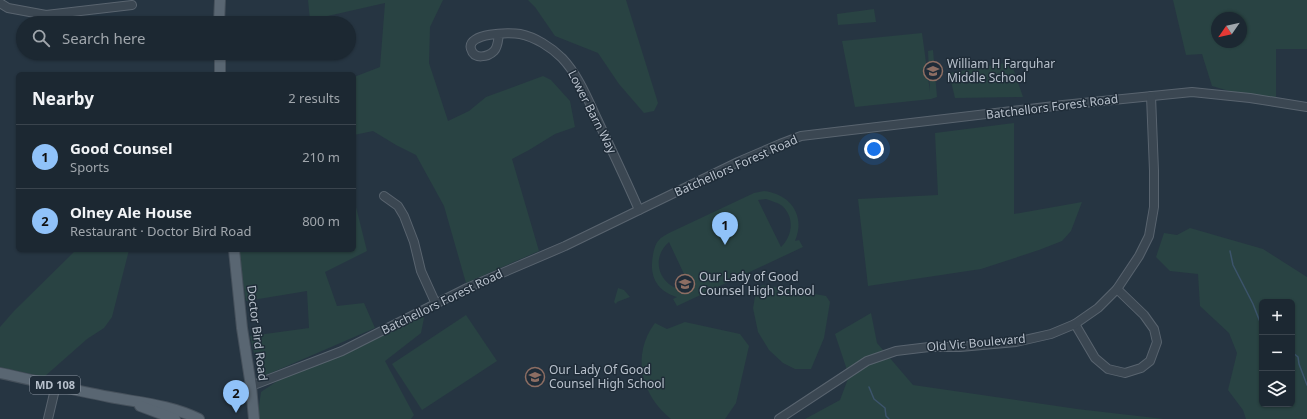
<!DOCTYPE html>
<html lang="en">
<head>
<meta charset="utf-8">
<style>
	:root { --surface:#1c2832; --page:#29343e; --text:#f1f3f6; --muted:#a0a6ac; --line:#3a444d; --accent:#90c2f9 }
	body { margin:0; font-family:"Noto Sans",sans-serif; background:var(--page); color:var(--text) }
	.controls { position:absolute; right:12px; bottom:12px; display:grid; overflow:hidden; border-radius:6px; box-shadow:0 1px 3px #0004 }
	.controls button { width:36px; height:36px; display:grid; place-items:center; padding:0; border:0; border-bottom:1px solid var(--line); background:var(--surface); color:var(--text); font:20px sans-serif }
	.compass { position:absolute; left:1211px; top:12px; width:36px; height:36px; border-radius:50%; background:var(--surface); box-shadow:0 1px 3px #0004; rotate:236deg }
	.you { position:absolute; left:874px; top:149px; width:14px; height:14px; margin:-10px; border:3px solid #fff; border-radius:50%; background:#1a73e8; box-shadow:0 0 0 6px #1a73e833 }
	.badge { display:grid; place-items:center; width:26px; height:26px; border-radius:50%; background:var(--accent); color:#111; font-size:13px; font-weight:700 }
	.pin { position:absolute; translate:-50% -33px; filter:drop-shadow(0 1px 2px #0008) }
	.pin::after { content:''; position:absolute; top:21px; width:14px; height:12px; background:inherit; clip-path:polygon(0 0,100% 0,50% 100%) }
	.list { margin:0; padding:0; list-style:none }
	h2 { display:flex; justify-content:space-between; align-items:center; height:52px; margin:0; padding:0 16px; font-size:17px }
	h2 small { font-size:13px; font-weight:400; color:var(--muted) }
	.list li { display:grid; grid-template-columns:26px 1fr auto; gap:12px; align-items:center; box-sizing:border-box; height:64px; padding:0 16px; border-top:1px solid var(--line) }
	.list b { display:block; font-size:15px; white-space:nowrap }
	.list p { margin:0; font-size:13px; white-space:nowrap; color:var(--muted) }
	.list em { font-size:13px; font-style:normal; color:var(--muted) }
	.icon { flex:none; width:22px; height:22px; fill:none; stroke:currentColor; stroke-width:2; stroke-linecap:round; stroke-linejoin:round }
	.map { position:relative; flex:none; width:1307px; height:419px; overflow:hidden }
	.search { position:absolute; background:var(--surface); box-shadow:0 1px 3px #0004; left:16px; top:16px; width:340px; height:44px; display:flex; align-items:center; gap:10px; box-sizing:border-box; padding:0 14px; border-radius:22px; color:var(--muted); font-size:15px }
	.panel { position:absolute; background:var(--surface); box-shadow:0 1px 3px #0004; left:16px; top:72px; width:340px; height:180px; border-radius:6px }
	.map>svg:first-child { display:block }
	.green { fill:#294343; fill-rule:evenodd }
	.lines { fill:none; stroke-linecap:round; stroke-linejoin:round }
	.stream { stroke:#3c546b; stroke-width:1.5 }
	.minor-casing { stroke:#59646f; stroke-width:10 }
	.major-casing { stroke:#45505b; stroke-width:12 }
	.minor { stroke:#3b4752; stroke-width:8 }
	.major { stroke:#596672; stroke-width:10 }
	.labels { text-anchor:middle; stroke-width:3; stroke-linejoin:round; paint-order:stroke }
	.shield { fill:#1f2c38; stroke:#8a94a0; stroke-width:1 }
	.shield-label { font-size:11px; font-weight:bold; fill:#b8c1cc }
	.poi-label { font-size:12px; fill:#b8c1cc; stroke:#1f2c38; text-anchor:start }
	.street-label { font-size:12px; fill:#b8c1cc; stroke:#1f2c38 }
</style>
</head>
<body>
<div class="map">
<svg width="1307" height="419" viewBox="0 0 1307 419">
	<rect width="100%" height="100%" fill="#263542"/>
	<g class="green">
		<polygon points="308,0 443,0 430,27 429,63 448,121 469,111 486,97 543,76 551,80 570,101 575,127 555,134 529,150 512,159 539,251 466,283 444,206 416,155 396,145 373,131 354,135 354,77 380,67 385,3 310,20"/>
		<polygon points="528,0 626,0 658,103 654,111 644,113 619,84 598,53 555,36 535,7"/>
		<path d="M1173,0H1307V49H1276V100L1250,97L1212,86L1202,54L1186,55ZM1217,18H1241V42H1217Z"/>
		<polygon points="874,9 876,22 838,25 837,14"/>
		<polygon points="922,33 930,92 928,51 933,50 937,97 931,99 855,107 842,41"/>
		<polygon points="1011,62 1023,97 955,98 949,73"/>
		<polygon points="1014,123 1014,214 1082,202 1071,231 1062,241 1039,250 981,269 868,286 858,199 938,195 935,133"/>
		<path d="M764,191C790,194 806,215 795,241L799,240L803,247L677,306L673,299L677,297C656,291 649,275 653,255C654,250 655,244 659,240C661,237 666,235 669,233L754,193ZM766,199C771,201 776,202 781,205C795,216 793,236 781,247L758,200ZM669,242L691,289V290C663,293 647,261 669,242Z"/>
		<polygon points="354,199 367,251 325,272 337,306 364,303 375,328 264,376 258,371 250,336 309,328 307,291 246,301 238,250 354,250"/>
		<path d="M1190,228L1263,249L1307,277V419H1246L1243,410L1228,390L1237,353L1229,333L1200,306L1198,274L1170,271L1156,257L1164,233L1177,235ZM1262,302H1292V404H1262Z"/>
		<polygon points="76,250 129,250 112,317 104,328 87,339 44,377 0,367 0,327 14,311"/>
		<polygon points="762,285 826,296 830,302 824,338 811,369 795,369 783,363 769,350 758,332 753,308 755,297"/>
		<polygon points="618,288 624,290 630,297 617,302 616,304 614,302"/>
		<polygon points="425,313 421,333 385,361 414,415 411,419 257,419 261,392 289,373"/>
		<polygon points="871,313 877,343 913,385 1077,409 1164,419 805,419 840,400 849,376 835,334"/>
		<polygon points="466,315 497,361 422,410 392,364"/>
		<path d="M685,322L740,334L749,346L736,403L725,419H671C641,395 631,355 655,323L667,329Z"/>
	</g>
	<g class="lines">
		<g class="stream">
			<polyline points="1230,251 1233,265 1253,304 1262,327"/>
			<polyline points="1292,352 1298,357 1299,364 1307,385"/>
			<polyline points="869,387 874,399 885,408 886,416 889,419"/>
		</g>
		<defs>
			<g id="minor">
				<polyline points="0,3 8,8 46,15 132,5"/>
				<path d="M499,34C498,40 498,47 494,51C488,57 474,60 471,49C466,33 510,32 520,34C535,37 551,47 562,58C579,76 588,100 598,121C612,151 626,180 639,210"/>
				<polyline points="384,196 398,206 404,216 414,242 421,271 436,304"/>
				<polyline points="1075,324 1095,358 1108,369 1125,373 1141,368 1150,361 1157,342 1154,329 1144,315 1117,289"/>
				<polyline points="251,386 342,351 467,288 565,246 738,162 780,144 801,136 1063,105 1192,92 1250,98 1307,107"/>
				<polyline points="48,419 56,385"/>
				<polyline points="779,419 867,361 896,351 929,347 960,347 1016,342 1051,334 1075,324 1098,308 1117,289 1139,256 1149,236 1154,207 1154,171 1151,96"/>
			</g>
			<g id="major">
				<polyline points="219,23 220,0"/>
				<polyline points="220,53 220,74"/>
				<polyline points="234,250 242,328 251,386 254,419"/>
				<path d="M0,373C37,381 73,390 110,397C142,403 170,405 199,419"/>
				<polyline points="140,406 175,419"/>
			</g>
		</defs>
		<use href="#minor" class="minor-casing"/>
		<use href="#major" class="major-casing"/>
		<use href="#minor" class="minor"/>
		<use href="#major" class="major"/>
	</g>
	<defs>
		<symbol id="school-ring" viewBox="-11 -11 22 22"><circle r="9.5" fill="#1f2c38" stroke="#8d6e63" stroke-width="1.5"/><path d="M0-5L7-2L0 1L-7-2ZM-4 1L0 2.5L4 1V4Q0 6-4 4Z" fill="#8d6e63"/></symbol>
	</defs>
	<g fill-rule="evenodd">
		<use href="#school-ring" x="922" y="60" width="22" height="22"/>
		<use href="#school-ring" x="674" y="273" width="22" height="22"/>
		<use href="#school-ring" x="524" y="366" width="22" height="22"/>
	</g>
	<g class="labels">
		<rect class="shield" x="30" y="376" width="50" height="18" rx="3"/>
		<g class="shield-label">
			<text x="55" y="389">MD 108</text>
		</g>
		<g class="poi-label">
			<text x="947" y="68">William H Farquhar<tspan x="947" dy="14">Middle School</tspan></text>
			<text x="699" y="281">Our Lady of Good<tspan x="699" dy="14">Counsel High School</tspan></text>
			<text x="549" y="374">Our Lady Of Good<tspan x="549" dy="14">Counsel High School</tspan></text>
		</g>
		<g class="street-label">
			<text transform="translate(1052 107) rotate(-7)" y="4">Batchellors Forest Road</text>
			<text transform="translate(592 112) rotate(63)" y="4">Lower Barn Way</text>
			<text transform="translate(736 166) rotate(-24)" y="4">Batchellors Forest Road</text>
			<text transform="translate(442 302) rotate(-26)" y="4">Batchellors Forest Road</text>
			<text transform="translate(257 333) rotate(83)" y="4">Doctor Bird Road</text>
			<text transform="translate(976 343) rotate(-5)" y="4">Old Vic Boulevard</text>
		</g>
	</g>
</svg>
<div class="controls">
<button>+</button>
<button>−</button>
<button><svg class="icon" aria-label="layers" viewBox="0 0 24 24"><path d="M12 4l9 5-9 5-9-5zM3 14l9 5 9-5"/></svg></button>
</div>
<svg class="compass" viewBox="-18 -18 36 36"><path d="M0-13l5 13h-10z" fill="#e53935"/><path d="M0 13l5-13h-10z" fill="#a0a6ac"/></svg>
<div class="you"></div>
<div class="pin badge" style="left:725px;top:245px">1</div>
<div class="pin badge" style="left:236px;top:413px">2</div>
<div class="search"><svg class="icon" aria-label="search" viewBox="0 0 24 24"><circle cx="10" cy="10" r="6"/><path d="M15 15l6 6"/></svg>Search here</div>
<section class="panel">
<h2>Nearby<small>2 results</small></h2>
<ul class="list">
<li><span class="badge">1</span><div><b>Good Counsel</b><p>Sports</p></div><em>210 m</em></li>
<li><span class="badge">2</span><div><b>Olney Ale House</b><p>Restaurant · Doctor Bird Road</p></div><em>800 m</em></li>
</ul>
</section>
</div>
</body>
</html>
